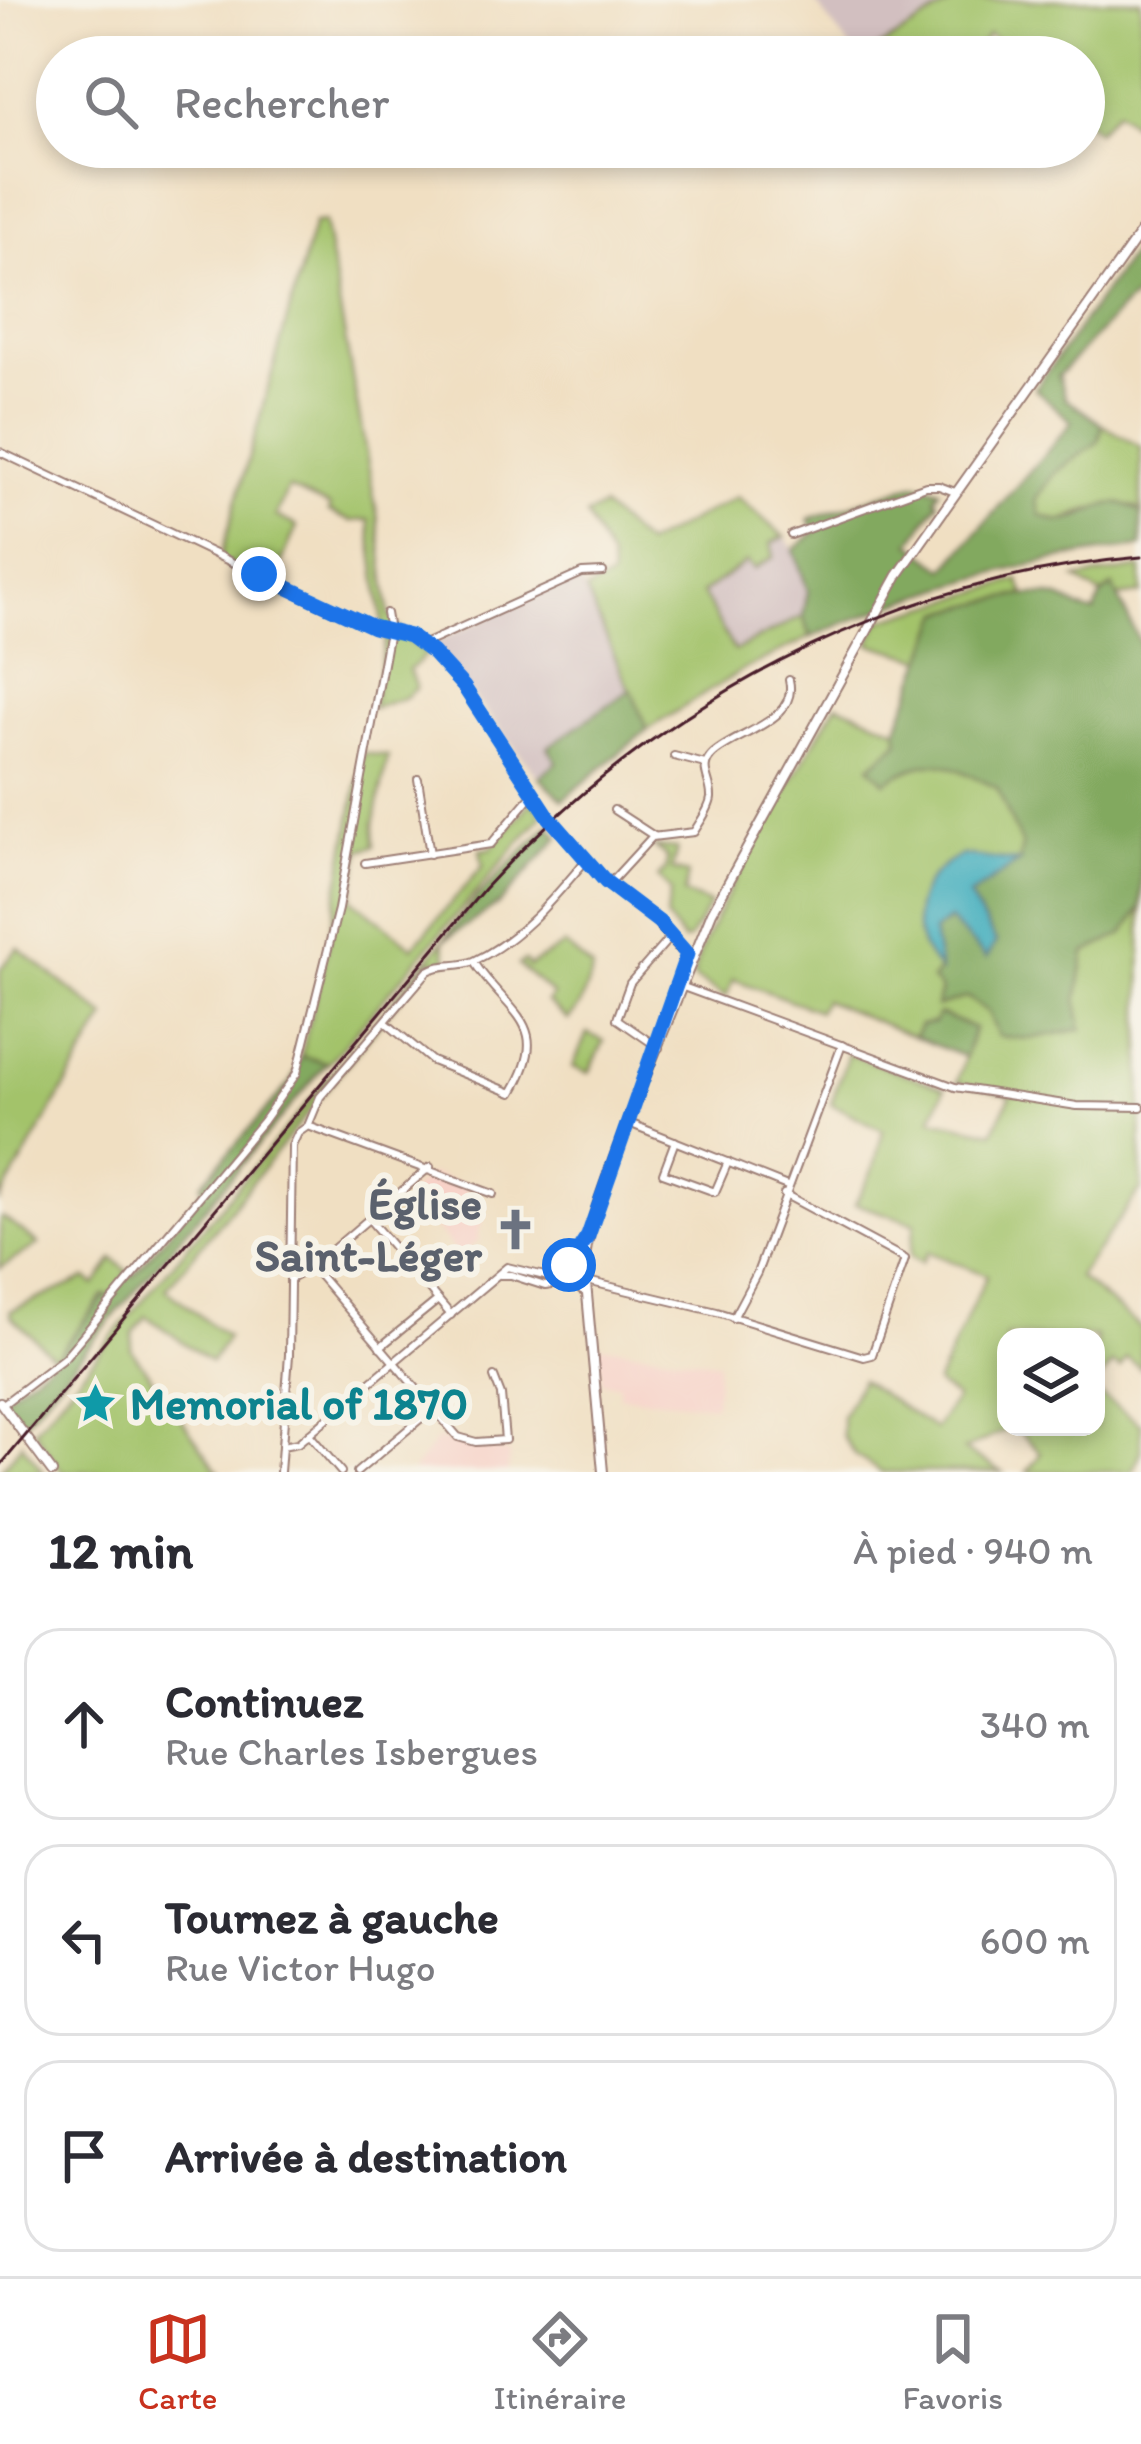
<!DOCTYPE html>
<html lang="fr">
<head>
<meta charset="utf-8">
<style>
	:root { --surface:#fff; --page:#f2f2f3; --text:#2b2b33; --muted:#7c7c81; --line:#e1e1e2; --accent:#c8321e }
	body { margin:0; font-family:Itim,sans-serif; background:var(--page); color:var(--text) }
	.controls { position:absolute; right:36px; bottom:36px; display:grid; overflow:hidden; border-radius:24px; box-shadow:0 6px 18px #0003 }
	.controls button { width:108px; height:108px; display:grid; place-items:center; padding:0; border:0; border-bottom:3px solid var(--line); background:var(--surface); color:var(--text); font:60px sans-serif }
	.stop { position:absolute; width:36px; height:36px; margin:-27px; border:9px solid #1a73e8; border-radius:50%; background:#fff }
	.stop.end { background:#1a73e8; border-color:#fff; box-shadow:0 3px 12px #0008 }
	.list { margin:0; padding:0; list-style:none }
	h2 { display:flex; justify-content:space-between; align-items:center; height:156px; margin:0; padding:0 48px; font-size:51px }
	h2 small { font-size:39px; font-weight:400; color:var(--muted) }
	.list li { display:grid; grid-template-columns:78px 1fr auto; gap:36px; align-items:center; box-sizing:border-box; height:192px; margin:0 24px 24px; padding:0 24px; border:3px solid var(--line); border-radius:36px }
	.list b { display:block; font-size:45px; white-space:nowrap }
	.list p { margin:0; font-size:39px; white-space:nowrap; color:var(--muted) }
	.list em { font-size:39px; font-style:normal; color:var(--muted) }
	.icon { flex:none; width:66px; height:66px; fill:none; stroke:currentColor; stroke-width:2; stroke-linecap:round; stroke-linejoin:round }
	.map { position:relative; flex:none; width:1141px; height:1472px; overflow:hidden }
	.search { position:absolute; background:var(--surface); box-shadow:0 6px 18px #0003; left:36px; right:36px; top:36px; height:132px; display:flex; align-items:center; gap:30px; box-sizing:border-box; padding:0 42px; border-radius:66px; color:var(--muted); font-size:45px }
	.sheet { height:804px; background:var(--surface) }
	nav { display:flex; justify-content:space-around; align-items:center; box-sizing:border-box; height:168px; border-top:3px solid var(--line); background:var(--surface); font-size:33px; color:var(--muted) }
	nav a { display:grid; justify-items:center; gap:6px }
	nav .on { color:var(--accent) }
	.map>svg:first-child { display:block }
	.built { fill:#f7d1c7 }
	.industrial { fill:#d2bfc0 }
	.green { fill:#a3c36b; stroke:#76714b; stroke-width:3 }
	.forest { fill:#82a95f; stroke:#666445; stroke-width:3 }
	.water { fill:#3fadbd; stroke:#446674; stroke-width:3 }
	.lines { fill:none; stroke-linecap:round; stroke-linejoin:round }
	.minor-casing { stroke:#9d7f76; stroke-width:10 }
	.tertiary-casing { stroke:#9d7f76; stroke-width:12 }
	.secondary-casing { stroke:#9d7f76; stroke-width:12 }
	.minor { stroke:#fff; stroke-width:6 }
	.tertiary { stroke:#fff; stroke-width:8 }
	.secondary { stroke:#fff; stroke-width:8 }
	.rail { stroke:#4a1f2b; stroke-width:3 }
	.route { stroke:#1a73e8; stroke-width:15 }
	.labels { text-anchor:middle; stroke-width:12; stroke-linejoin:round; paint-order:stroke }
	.worship-label { font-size:45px; font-weight:bold; fill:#5b616d; stroke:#f7f3e8; text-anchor:end }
	.culture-label { font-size:45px; font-weight:bold; fill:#0d838f; stroke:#f7f3e8; text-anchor:start }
</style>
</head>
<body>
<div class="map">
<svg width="1141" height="1472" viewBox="0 0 1141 1472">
	<rect width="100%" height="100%" fill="#f7f3e8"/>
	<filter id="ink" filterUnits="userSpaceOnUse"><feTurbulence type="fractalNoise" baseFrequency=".00833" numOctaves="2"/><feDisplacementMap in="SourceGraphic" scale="24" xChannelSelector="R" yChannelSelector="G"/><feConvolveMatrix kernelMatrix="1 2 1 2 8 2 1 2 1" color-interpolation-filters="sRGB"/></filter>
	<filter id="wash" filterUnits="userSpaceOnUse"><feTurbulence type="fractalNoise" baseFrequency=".004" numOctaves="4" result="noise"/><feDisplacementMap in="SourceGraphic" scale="48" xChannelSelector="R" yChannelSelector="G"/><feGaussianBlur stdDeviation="2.7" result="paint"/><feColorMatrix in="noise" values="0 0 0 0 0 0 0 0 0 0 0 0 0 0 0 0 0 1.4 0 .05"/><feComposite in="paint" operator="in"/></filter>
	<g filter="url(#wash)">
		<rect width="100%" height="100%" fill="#f0dfc2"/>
		<g class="built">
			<polygon points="431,1174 469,1187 465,1196 472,1200 468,1211 484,1217 477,1237 480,1239 459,1256 407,1194"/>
			<polygon points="598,1345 718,1362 715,1405 619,1396 619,1384 602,1382"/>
			<polygon points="437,1439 509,1453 508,1472 412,1472"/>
		</g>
		<g class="industrial">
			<polygon points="813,0 958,0 864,57 857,57"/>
			<polygon points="785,537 794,550 808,591 803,616 734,651 701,592 748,561 754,569 774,557 771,543"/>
			<polygon points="578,576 631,689 548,746 557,762 539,777 431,644"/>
		</g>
		<g class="green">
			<polygon points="958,0 1141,0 1141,110 1131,123 1116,110 1097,131 1084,120 1084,57 1015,57 989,34 970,57 864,57"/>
			<polygon points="324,222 378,519 389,614 407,640 427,654 409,670 416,688 404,698 372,708 385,641 369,520 350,521 329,512 330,507 288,488 276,516 297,526 272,585 220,560 314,223"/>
			<polygon points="1103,425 1141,447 1141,512 1134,506 1090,509 1061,521 1040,515 1036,499 1055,473 1097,442"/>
			<polygon points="737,497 785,537 771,543 774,557 754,569 747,562 702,593 734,651 803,616 811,637 741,671 647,730 586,591 611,578 610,560 586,516 602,507 645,545"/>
			<polygon points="1141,568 1141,594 1118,597 1113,586 1101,595 1076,579"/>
			<path d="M1019,580L1026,597L1141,719V1189L1078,1277L1141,1328V1369L1127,1358L1120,1368L1113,1364L1096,1384V1337H1006V1427H1013L964,1450L1003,1472H881L856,1456L842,1435V1416L861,1380L935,1429L956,1398L936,1384L987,1275L928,1252L921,1263L910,1256L915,1223L855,1204L874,1167L883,1130L831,1104L848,1054L945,1088L932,1119L993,1132L1011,1095L957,1082L974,1029L934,1023L920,1025L914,1037L824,1000L818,1011L733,979L726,997L694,978C690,945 813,746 837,704L897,729L924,659L870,644L879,621Z"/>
			<polygon points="363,753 388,756 374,824 375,846 361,850 352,899 413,947 483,866 480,850 491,848 533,800 542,816 328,1063 301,1056 329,940"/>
			<polygon points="654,847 677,849 672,870 688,874 684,894 710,904 689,939 683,941 666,918 671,891 658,878 666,869 667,858"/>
			<polygon points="443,941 448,961 430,961 166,1289 227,1337 211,1362 146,1316 133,1333 131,1349 219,1472 62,1472 34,1430"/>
			<polygon points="564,945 593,969 580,1006 568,1020 547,1002 553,995 518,965 525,961 529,966"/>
			<polygon points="18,948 106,1017 0,1200 0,969"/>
			<polygon points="587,1033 604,1041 589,1073 573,1067"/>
			<polygon points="2,1217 39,1244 0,1268 0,1219"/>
			<polygon points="113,1259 129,1272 109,1298 104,1295 55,1358 11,1316 10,1311 86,1278 95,1285"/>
			<polygon points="1096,1392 1141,1424 1141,1451 1133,1472 1027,1472 1041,1453 1015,1427 1096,1427"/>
			<polygon points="22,1443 22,1444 44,1472 0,1472"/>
		</g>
		<g class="forest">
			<path d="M1141,240V293L1127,303L1058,376L1065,398L1103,425L1098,442L1055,473L1036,499L1040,515C1047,517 1054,521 1061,521C1092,519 1106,489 1141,512V547C1026,559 917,591 811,637L803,616L808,591L794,550L815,532L809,519L917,483L940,490L935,498L938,502L911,543L945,569L1072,422L1035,389Z"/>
			<path d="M1113,586L1141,645V908L1123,934L1085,953L1077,1002L1082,1029L1028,1039L998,1036L988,1012L967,997L936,1007L941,990L932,980L939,971L933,932L950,920L987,957L996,942L969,896L1019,862L1022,846L997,788C948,765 935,750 885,782L870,766L899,742L897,730L942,612C976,605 1024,588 1059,598C1072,602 1080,612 1095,612L1101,595Z"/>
			<polygon points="631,689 647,730 563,800 539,777 557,762 548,747"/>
			<polygon points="549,825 559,837 500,903 443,941 477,897"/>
			<polygon points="939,1014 974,1028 965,1057 914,1037 920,1025 934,1023"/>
			<polygon points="301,1056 327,1063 23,1424 2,1398 55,1358 105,1295 109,1298 129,1272 133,1276 203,1190 201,1184 291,1082"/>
		</g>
		<path class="water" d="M962,855L1019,862L969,896L996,942L987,958L949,920L933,932L940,971C900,931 912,878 962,855Z"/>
	</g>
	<g filter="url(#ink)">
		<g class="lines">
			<defs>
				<g id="minor">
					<polyline points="0,452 326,607 376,628 410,636 432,652 467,692 551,820 606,882 651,915 678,948 692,956"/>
					<polyline points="791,535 926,486 939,486 955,492"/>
					<polyline points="424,644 582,573 603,572"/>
					<polyline points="674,756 705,764"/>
					<polyline points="418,779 430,854"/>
					<polyline points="614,810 654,836"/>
					<polyline points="365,863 491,844 534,793"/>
					<path d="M609,884L652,837L694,832C699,823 710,809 711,798C712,780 697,769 713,754C737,732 799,721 789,680"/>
					<polyline points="675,984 955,1087 1077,1106 1141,1107"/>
					<path d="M385,1022L432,1061L512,1093C554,1022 509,1016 474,962"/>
					<polyline points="659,1048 617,1019 630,983 671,936"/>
					<polyline points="629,1123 787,1186"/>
					<path d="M308,1126L320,1097L428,971C443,962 459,968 474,961C522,938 552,900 586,860"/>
					<polyline points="308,1126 493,1194"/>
					<polyline points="675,1141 663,1173 715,1192 728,1162"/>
					<polyline points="369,1219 451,1315"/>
					<polyline points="312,1267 458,1437 476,1442 505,1440 501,1395 494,1377"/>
					<polyline points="500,1275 511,1275 545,1286 572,1282"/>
					<polyline points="290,1279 312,1267 430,1167"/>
					<polyline points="587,1281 717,1312 864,1357 872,1355 905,1259 784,1194"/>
					<polyline points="733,1318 757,1273 842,1045"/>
					<polyline points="380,1347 438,1300"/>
					<polyline points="2,1405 64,1358 263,1121 297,1073 338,909 389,631 386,613"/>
					<polyline points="309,1434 341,1472"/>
					<polyline points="282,1446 298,1443 507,1267 549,1277 564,1270"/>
					<polyline points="280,1472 289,1355 292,1146 298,1133 308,1126"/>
					<polyline points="357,1472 431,1410"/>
				</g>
				<polyline id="tertiary" points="0,1402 52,1472"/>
				<g id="secondary">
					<polyline points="639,1092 712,912 898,575 1141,232"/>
					<polyline points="586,1283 603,1472"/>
					<path d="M578,1286L587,1282C573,1247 627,1129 640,1089"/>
					<polyline points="582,1290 565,1273 583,1246"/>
				</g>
			</defs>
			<use href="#minor" class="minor-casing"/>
			<use href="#tertiary" class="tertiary-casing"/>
			<use href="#secondary" class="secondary-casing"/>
			<use href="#minor" class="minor"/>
			<use href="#tertiary" class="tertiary"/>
			<use href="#secondary" class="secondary"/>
			<path class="rail" d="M0,1466L484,889C656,702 885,579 1141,557"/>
		</g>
	</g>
	<g class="lines" filter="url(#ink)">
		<polyline class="route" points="259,574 373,627 410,636 432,652 464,687 549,817 606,882 659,922 687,954 588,1236 569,1265"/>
	</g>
	<defs>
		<symbol id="church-bare" viewBox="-9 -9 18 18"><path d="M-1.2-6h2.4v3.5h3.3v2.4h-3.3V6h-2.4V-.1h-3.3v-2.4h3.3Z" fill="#6b7280" stroke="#f7f3e8" stroke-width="2.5" paint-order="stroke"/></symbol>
		<symbol id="sight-bare" viewBox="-9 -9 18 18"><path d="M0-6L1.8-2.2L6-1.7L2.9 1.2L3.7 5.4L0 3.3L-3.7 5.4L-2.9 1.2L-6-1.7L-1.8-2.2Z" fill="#0f9aa8" stroke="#f7f3e8" stroke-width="2.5" paint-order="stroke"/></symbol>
	</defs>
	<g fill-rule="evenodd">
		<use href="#church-bare" x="486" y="1200" width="59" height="59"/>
		<use href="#sight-bare" x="66" y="1374" width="59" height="59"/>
	</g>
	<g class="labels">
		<g class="worship-label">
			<text x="482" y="1219">Église<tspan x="482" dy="52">Saint-Léger</tspan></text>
		</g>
		<g class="culture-label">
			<text x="130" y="1419">Memorial of 1870</text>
		</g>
	</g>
</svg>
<div class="controls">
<button><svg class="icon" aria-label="layers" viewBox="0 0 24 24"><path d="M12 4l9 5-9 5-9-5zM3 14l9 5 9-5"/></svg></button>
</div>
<div class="stop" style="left:569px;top:1265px"></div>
<div class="stop end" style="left:259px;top:574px"></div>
<div class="search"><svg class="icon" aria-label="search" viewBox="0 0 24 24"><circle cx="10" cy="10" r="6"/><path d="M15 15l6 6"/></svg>Rechercher</div>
</div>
<section class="sheet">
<h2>12 min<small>À pied · 940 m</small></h2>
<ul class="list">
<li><svg class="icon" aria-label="ahead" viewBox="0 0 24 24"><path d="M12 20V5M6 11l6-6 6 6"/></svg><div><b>Continuez</b><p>Rue Charles Isbergues</p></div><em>340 m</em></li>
<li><svg class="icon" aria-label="left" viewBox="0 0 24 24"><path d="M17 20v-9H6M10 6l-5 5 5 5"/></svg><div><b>Tournez à gauche</b><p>Rue Victor Hugo</p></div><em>600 m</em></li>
<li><svg class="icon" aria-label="arrive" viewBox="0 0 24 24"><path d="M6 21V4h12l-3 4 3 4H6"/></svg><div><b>Arrivée à destination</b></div></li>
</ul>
</section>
<nav>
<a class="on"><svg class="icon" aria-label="map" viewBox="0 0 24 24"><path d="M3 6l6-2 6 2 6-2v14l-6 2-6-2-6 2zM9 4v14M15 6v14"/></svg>Carte</a>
<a><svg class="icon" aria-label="directions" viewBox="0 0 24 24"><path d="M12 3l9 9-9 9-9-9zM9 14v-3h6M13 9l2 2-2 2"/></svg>Itinéraire</a>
<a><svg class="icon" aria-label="saved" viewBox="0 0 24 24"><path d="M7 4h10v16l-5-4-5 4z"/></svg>Favoris</a>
</nav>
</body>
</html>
